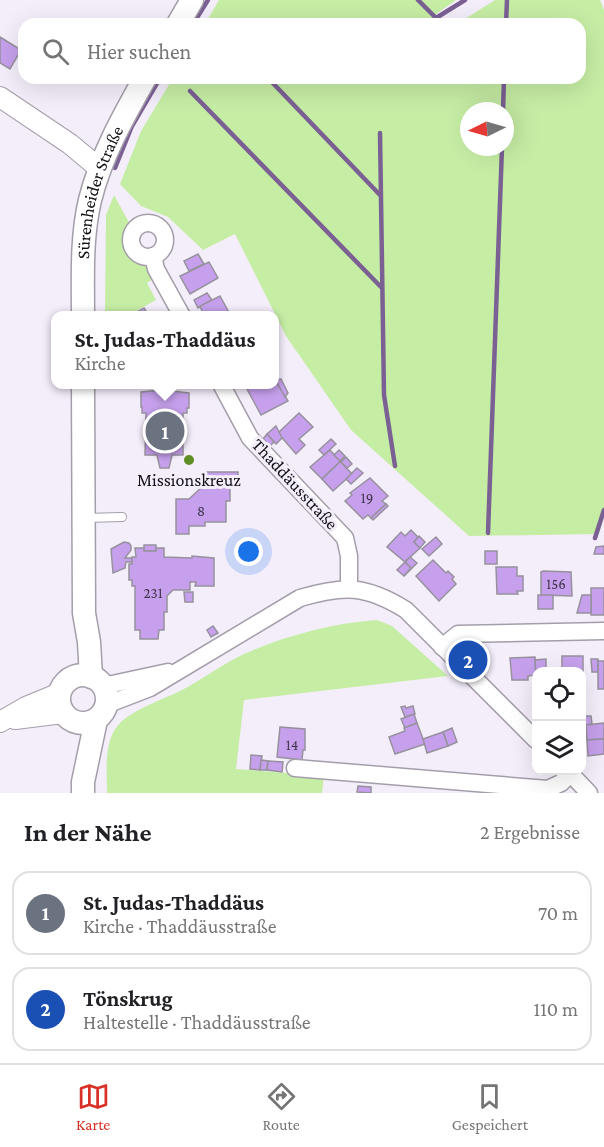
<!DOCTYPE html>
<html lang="de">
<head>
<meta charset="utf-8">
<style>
	:root { --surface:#fff; --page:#f2f2f2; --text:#202124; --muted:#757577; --line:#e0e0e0; --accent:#d93025 }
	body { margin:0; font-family:"Crimson Pro",serif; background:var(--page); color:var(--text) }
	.controls { position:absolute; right:18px; bottom:18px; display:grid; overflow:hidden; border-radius:12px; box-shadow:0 6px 24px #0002 }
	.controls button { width:54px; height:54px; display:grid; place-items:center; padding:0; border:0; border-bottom:2px solid var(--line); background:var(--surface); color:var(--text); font:30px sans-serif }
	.compass { position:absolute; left:460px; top:102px; width:54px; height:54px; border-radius:50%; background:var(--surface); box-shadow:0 6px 24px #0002; rotate:265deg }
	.you { position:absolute; left:249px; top:552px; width:21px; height:21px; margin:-15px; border:4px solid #fff; border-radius:50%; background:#1a73e8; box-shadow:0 0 0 9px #1a73e833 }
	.badge { display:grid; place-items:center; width:39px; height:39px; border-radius:50%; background:var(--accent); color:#fff; font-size:20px; font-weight:700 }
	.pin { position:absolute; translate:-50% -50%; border:3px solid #fff; box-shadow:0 2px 6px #0006 }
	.popup { position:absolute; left:51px; top:311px; width:228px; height:78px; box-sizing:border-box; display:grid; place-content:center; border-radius:12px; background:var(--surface); filter:drop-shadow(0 2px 4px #0005); font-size:20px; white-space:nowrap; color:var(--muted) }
	.popup b { font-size:22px; color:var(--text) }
	.popup::after { content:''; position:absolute; left:50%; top:100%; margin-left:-12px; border:12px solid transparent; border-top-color:var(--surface) }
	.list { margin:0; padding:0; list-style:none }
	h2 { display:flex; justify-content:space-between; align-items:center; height:78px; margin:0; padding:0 24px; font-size:26px }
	h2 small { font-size:20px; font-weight:400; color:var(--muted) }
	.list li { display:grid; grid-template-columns:39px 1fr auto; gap:18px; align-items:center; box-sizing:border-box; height:84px; margin:0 12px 12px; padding:0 12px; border:2px solid var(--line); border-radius:18px }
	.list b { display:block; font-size:22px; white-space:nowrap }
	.list p { margin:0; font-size:20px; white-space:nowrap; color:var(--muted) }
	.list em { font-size:20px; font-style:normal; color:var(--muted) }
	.icon { flex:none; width:33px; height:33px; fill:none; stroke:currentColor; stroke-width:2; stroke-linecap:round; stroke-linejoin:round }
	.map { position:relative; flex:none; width:604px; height:793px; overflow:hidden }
	.search { position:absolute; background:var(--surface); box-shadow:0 6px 24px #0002; left:18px; right:18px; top:18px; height:66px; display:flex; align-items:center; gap:15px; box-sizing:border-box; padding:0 21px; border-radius:18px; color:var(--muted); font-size:22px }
	.sheet { height:270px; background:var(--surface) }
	nav { display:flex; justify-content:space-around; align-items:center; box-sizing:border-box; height:84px; border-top:2px solid var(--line); background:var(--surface); font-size:16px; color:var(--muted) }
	nav a { display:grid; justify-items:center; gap:3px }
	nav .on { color:var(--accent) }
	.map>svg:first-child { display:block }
	.green { fill:#c6eda4; fill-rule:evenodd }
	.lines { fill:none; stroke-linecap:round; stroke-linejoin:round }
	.stream { stroke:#7b6094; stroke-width:4.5 }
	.building { fill:#c6a0ec; stroke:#97919d; stroke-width:1.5 }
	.service-casing { stroke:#a49eaa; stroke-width:10 }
	.minor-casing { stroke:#a49eaa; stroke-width:19 }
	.tertiary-casing { stroke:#a49eaa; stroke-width:22 }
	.secondary-casing { stroke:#a49eaa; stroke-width:25 }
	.service { stroke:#fff; stroke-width:8 }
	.minor { stroke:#fff; stroke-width:16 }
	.tertiary { stroke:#fff; stroke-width:20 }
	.secondary { stroke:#fff; stroke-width:22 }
	.poi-dot { fill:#5e8e24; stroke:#f4eefb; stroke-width:2 }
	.labels { text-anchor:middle; stroke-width:6; stroke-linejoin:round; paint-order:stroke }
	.number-label { font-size:15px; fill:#40354b }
	.street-label { font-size:18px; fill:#131115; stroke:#f4eefb }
	.poi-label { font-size:18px; fill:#131115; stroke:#f4eefb }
</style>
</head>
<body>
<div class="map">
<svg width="604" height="793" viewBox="0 0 604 793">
	<rect width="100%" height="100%" fill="#f4eefb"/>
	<g class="green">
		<polygon points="219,0 456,0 436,14 444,24 205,24"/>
		<path d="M495,0H600L604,10V517L599,534L469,536L351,430L286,336L235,234L203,250L168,217L141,206L120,184L141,131L173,78H580V24H457ZM469,111H505V147H469Z"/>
		<polygon points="114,195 131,226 126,235 129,250 147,262 155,278 147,283 156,300 129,315 105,316 106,215"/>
		<path d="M377,620L392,626L448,676L244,700L236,769L324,776L322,793H107C107,771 103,740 120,723C132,710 164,699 180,691C202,680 222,664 244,654C285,636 332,623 377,620Z"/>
	</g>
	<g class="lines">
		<g class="stream">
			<polyline points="418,0 436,18 465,0"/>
			<polyline points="193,24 208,0"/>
			<polyline points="506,24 507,0"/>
			<polyline points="268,78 380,195"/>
			<polyline points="190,91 381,287"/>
			<polyline points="503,111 504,78"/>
			<polyline points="380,133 384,395 395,466"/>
			<polyline points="115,168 132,126 160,78"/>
			<polyline points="488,533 502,147"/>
			<polyline points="595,538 604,510"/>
		</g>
	</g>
	<g class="building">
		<polygon points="0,37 21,50 10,69 0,63"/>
		<polygon points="198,254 204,264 189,271 184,261"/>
		<polygon points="209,262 218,278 190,294 180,276"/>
		<polygon points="207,293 212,300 198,308 194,300"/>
		<polygon points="220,296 231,316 204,316 200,306"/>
		<polygon points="144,308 148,314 130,316"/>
		<polygon points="274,378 288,401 261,415 247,389 256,384 274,384"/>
		<polygon points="275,379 281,379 288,393 285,397"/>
		<polygon points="162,390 189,393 189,408 187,408 187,413 183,413 183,455 172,455 169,468 160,468 157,455 145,455 146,413 142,413 142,407 141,407 141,392"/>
		<polygon points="299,413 313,427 299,439 305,445 296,454 278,433"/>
		<polygon points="276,426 282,438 276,444 267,434"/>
		<polygon points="267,434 274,442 270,446 263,439"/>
		<polygon points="331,439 336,444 324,455 319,450"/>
		<polygon points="330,450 340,461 345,457 322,479 310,467"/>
		<polygon points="339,450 345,456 340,461 334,455"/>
		<polygon points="345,457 341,462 352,474 333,491 322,479"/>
		<polygon points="346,457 352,464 347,468 341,462"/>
		<polygon points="357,468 363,473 351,484 346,479"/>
		<polygon points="204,472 238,472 238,485 230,485 230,501 226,501 226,522 205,522 205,526 189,526 189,534 176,534 176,499 189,499 204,485"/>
		<polygon points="370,478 388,496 382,501 386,504 371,518 368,515 363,519 345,501 352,495 350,493"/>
		<polygon points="386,504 388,506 373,520 371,518"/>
		<polygon points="411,530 418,537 414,542 420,548 405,562 387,547 401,532 405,536"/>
		<polygon points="419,536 425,542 420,548 414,542"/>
		<polygon points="436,537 442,544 429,556 422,549"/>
		<polygon points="124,542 129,543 131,546 131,550 125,558 132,558 132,562 126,562 125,568 113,573 111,549"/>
		<rect x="144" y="545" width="12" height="6"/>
		<polygon points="604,546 604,554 594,554 596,547"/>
		<polygon points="135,548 144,548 144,551 156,551 156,548 164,548 164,557 192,558 192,556 214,558 214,586 195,586 196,582 190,582 190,590 173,590 167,596 167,612 164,612 164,630 159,630 158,639 140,639 140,630 135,630 135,586 132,586 132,580 129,580 129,564 132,564 132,557 136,557"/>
		<rect x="485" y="551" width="12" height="13"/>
		<polygon points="410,557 417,563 404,576 411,568 405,562"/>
		<polygon points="433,560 446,573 448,571 454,577 452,579 456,584 439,601 416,576"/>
		<polygon points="405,562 411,568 404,576 397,570"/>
		<polygon points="496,567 517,567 517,576 523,576 523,591 517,591 518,594 497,594"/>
		<polygon points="543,571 571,572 572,596 541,595 541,572"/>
		<rect x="591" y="588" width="13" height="27"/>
		<polygon points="184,592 193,592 193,602 185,602"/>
		<rect x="538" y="595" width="15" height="14"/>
		<polygon points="582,595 591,595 591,613 577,613"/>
		<polygon points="213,626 218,633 211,637 207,630"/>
		<polygon points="562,656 583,656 583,676 582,672 553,672 562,670"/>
		<polygon points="535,657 536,675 528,676 528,680 512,680 510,658"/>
		<polygon points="546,659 546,672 536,672 536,675 535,660"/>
		<polygon points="591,659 598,659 598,672 592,672"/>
		<rect x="598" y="661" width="6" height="28"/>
		<polygon points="405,706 406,708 413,706 415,714 405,717 401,707"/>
		<polygon points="414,714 417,723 405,728 401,719"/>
		<polygon points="582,716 591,716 592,724 582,726"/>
		<polygon points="417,723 425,744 395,754 389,737 405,731 404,728"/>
		<polygon points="604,723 604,739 587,740 586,725"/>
		<polygon points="280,727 305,729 305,750 303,750 302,760 277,757"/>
		<polygon points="452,728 457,742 448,746 443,732"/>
		<polygon points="443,732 448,746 427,753 423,739"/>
		<polygon points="604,739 604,754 588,756 587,740"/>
		<polygon points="251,755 262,756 260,770 250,769"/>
		<polygon points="261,760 268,761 267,770 260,770"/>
		<polygon points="268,761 283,762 282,772 267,770"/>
		<polygon points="358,786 371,787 371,793 357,792"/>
	</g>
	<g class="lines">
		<defs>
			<polyline id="service" points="84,518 122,517"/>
			<g id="minor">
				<circle cx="148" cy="240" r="17"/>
				<polyline points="153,256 156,269 182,316"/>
				<polyline points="221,384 250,438 345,538 349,556 349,589"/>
				<polyline points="442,647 458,634 604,631"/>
				<polyline points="103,686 168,672"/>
				<path d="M106,705L150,688L300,598C344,585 366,585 406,610L536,740"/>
				<polyline points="295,768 548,789 561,783 570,774"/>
				<polyline points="567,770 589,793"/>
			</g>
			<g id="tertiary">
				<polyline points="0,97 70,144 100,169"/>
				<polyline points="15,719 63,713"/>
				<polyline points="0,722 26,707 60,693"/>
			</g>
			<g id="secondary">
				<polyline points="178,24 192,0"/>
				<path id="s1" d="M83,316C83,277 81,238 90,200C101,156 123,117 145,78"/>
				<polyline points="83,384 84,613 89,642 91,677"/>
				<circle cx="83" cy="699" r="24"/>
				<polyline points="83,793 83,782 96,720"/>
			</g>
		</defs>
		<use href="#service" class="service-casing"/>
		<use href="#minor" class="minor-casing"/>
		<use href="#tertiary" class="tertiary-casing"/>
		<use href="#secondary" class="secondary-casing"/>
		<use href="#service" class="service"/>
		<use href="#minor" class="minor"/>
		<use href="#tertiary" class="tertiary"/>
		<use href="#secondary" class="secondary"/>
	</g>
	<circle class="poi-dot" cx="189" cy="460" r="6"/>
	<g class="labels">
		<g class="number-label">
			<text x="367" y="503">19</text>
			<text x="201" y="516">8</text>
			<text x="556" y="589">156</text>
			<text x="153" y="598">231</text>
			<text x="292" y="750">14</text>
		</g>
		<g class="street-label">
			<text dy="6" stroke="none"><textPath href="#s1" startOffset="126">Sürenheider Straße</textPath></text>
			<text transform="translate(295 484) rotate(47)" y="6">Thaddäusstraße</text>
		</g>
		<g class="poi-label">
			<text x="189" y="486">Missionskreuz</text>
		</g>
	</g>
</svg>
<div class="controls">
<button><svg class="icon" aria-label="locate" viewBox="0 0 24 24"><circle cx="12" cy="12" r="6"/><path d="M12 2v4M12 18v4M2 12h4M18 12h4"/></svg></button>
<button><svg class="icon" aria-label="layers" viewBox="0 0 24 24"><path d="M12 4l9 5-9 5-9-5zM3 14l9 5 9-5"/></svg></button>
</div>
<svg class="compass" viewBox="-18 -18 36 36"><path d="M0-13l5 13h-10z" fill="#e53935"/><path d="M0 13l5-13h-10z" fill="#757577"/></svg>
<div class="you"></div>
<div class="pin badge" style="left:165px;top:431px;background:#6b7280">1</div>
<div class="popup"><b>St. Judas-Thaddäus</b>Kirche</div>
<div class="pin badge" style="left:468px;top:660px;background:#1a4fb4">2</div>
<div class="search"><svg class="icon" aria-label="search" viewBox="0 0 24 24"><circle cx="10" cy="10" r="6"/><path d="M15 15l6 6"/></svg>Hier suchen</div>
</div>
<section class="sheet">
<h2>In der Nähe<small>2 Ergebnisse</small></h2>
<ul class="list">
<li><span class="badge" style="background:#6b7280">1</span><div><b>St. Judas-Thaddäus</b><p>Kirche · Thaddäusstraße</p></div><em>70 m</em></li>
<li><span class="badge" style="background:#1a4fb4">2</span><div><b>Tönskrug</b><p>Haltestelle · Thaddäusstraße</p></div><em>110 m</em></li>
</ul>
</section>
<nav>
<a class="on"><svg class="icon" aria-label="map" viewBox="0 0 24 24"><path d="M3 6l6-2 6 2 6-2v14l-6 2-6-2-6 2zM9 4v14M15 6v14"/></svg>Karte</a>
<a><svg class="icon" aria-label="directions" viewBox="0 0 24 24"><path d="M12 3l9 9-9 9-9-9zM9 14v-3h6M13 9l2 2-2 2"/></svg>Route</a>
<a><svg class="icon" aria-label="saved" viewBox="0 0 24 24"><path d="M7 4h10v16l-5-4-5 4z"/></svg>Gespeichert</a>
</nav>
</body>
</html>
